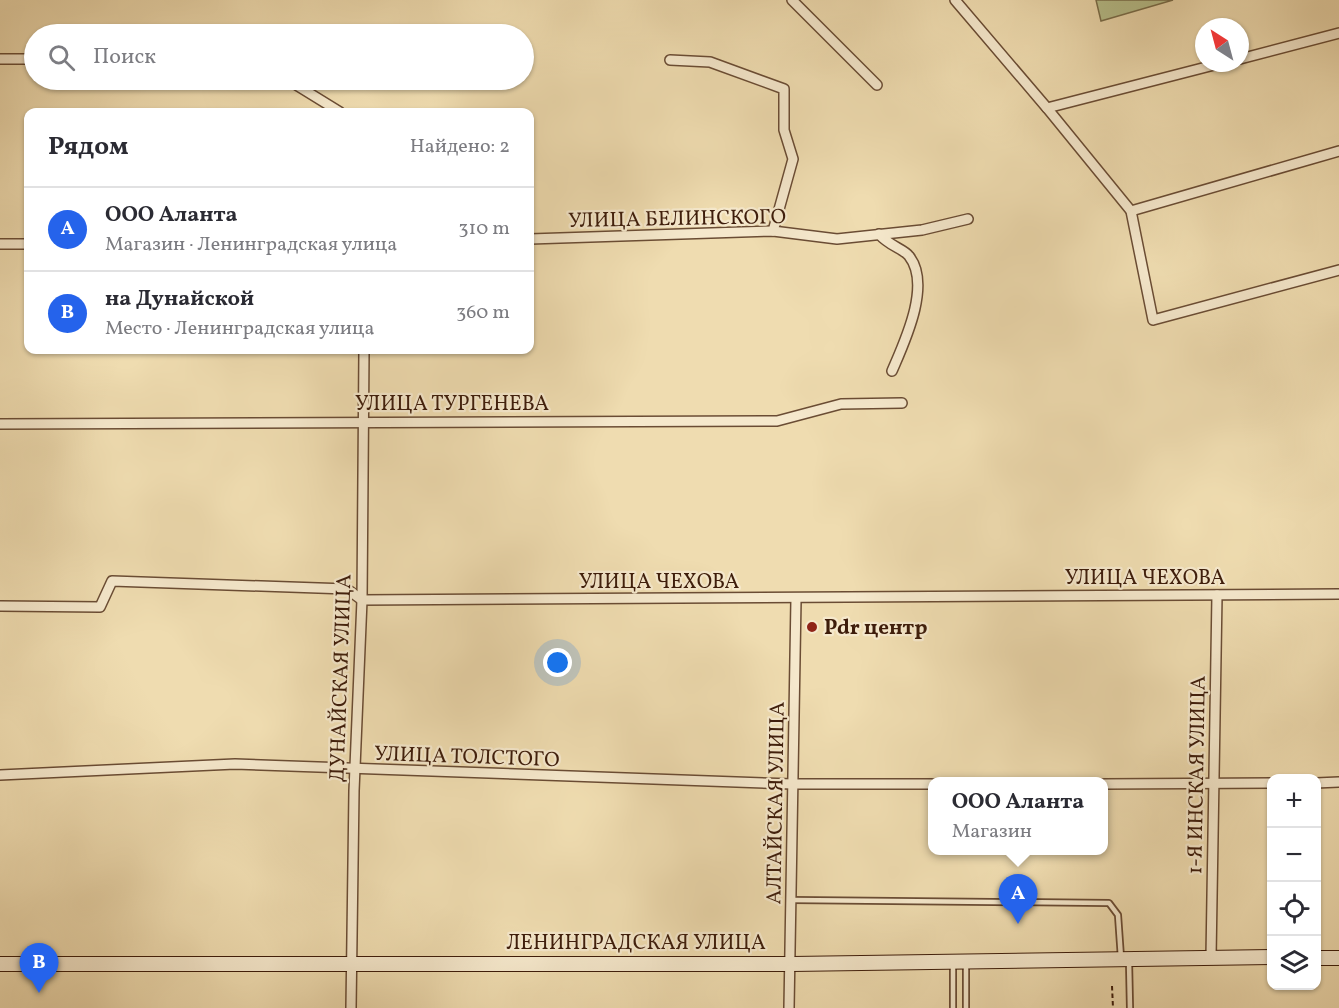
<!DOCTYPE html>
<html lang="ru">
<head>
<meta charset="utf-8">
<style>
	:root { --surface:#fff; --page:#f2f2f3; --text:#2b2b33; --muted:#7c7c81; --line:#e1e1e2; --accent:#2563eb }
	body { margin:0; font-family:Vollkorn,serif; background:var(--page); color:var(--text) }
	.controls { position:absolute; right:18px; bottom:18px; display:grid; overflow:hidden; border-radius:12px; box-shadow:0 2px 4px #0004 }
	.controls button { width:54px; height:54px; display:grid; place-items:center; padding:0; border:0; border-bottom:2px solid var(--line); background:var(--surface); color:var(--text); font:30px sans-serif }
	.compass { position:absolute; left:1195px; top:18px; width:54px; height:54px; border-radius:50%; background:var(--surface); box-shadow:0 2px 4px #0004; rotate:324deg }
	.you { position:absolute; left:558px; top:663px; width:21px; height:21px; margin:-15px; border:4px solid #fff; border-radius:50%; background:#1a73e8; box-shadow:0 0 0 9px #1a73e833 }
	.badge { display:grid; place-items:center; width:39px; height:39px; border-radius:50%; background:var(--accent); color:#fff; font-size:20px; font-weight:700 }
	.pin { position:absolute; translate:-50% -50px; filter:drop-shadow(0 2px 3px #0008) }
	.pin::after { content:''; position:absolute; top:32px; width:21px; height:18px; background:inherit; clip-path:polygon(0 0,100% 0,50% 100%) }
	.popup { position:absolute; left:928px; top:777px; width:180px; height:78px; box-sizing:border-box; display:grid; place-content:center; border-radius:12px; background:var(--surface); filter:drop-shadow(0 2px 4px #0005); font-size:20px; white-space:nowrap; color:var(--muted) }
	.popup b { font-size:22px; color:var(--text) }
	.popup::after { content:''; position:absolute; left:50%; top:100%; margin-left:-12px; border:12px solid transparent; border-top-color:var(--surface) }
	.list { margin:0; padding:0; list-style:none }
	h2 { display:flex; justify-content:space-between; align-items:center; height:78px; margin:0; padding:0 24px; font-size:26px }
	h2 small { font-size:20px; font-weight:400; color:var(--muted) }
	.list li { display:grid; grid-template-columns:39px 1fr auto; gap:18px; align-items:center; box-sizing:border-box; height:84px; padding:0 24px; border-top:2px solid var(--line) }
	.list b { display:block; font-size:22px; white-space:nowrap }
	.list p { margin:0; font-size:20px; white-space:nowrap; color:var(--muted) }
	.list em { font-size:20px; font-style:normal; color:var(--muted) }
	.icon { flex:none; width:33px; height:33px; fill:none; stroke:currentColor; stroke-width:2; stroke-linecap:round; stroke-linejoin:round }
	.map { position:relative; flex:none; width:1339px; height:1008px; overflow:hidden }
	.search { position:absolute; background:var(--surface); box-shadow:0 2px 4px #0004; left:24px; top:24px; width:510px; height:66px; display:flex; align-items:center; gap:15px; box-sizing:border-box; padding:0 21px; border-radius:33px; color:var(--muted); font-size:22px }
	.panel { position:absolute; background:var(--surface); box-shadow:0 2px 4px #0004; left:24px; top:108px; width:510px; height:246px; border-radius:12px }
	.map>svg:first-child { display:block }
	.green { fill:#b7c08c; stroke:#7a6e4b; stroke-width:1.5 }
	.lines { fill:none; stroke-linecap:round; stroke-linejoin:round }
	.lane-casing { stroke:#6a4c34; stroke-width:8 }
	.street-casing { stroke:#6a4c34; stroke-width:12 }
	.secondary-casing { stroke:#3d1c0a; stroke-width:16 }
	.path { stroke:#3d1c0a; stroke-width:2; stroke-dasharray:4.5 3; stroke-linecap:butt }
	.lane { stroke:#f5e8cc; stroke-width:4.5 }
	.street { stroke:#f5e8cc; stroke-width:9 }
	.secondary { stroke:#f5e8cc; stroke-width:14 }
	.poi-dot { fill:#8f2418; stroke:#f5e8cc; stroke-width:2 }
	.labels { text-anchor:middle; stroke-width:4.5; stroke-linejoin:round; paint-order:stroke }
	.street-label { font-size:21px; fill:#3d1c0a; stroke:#f5e8cc }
	.poi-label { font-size:21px; font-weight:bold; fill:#3d1c0a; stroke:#f5e8cc; text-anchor:start }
</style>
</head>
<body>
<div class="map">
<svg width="1339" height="1008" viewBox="0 0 1339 1008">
	<rect width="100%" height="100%" fill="#efdcb0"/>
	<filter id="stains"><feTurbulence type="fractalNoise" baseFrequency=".00333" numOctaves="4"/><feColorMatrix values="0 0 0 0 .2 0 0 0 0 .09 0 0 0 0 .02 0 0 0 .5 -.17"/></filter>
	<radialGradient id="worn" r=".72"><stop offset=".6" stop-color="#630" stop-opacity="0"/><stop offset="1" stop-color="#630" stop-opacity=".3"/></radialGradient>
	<polygon class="green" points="1096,0 1173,0 1101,21"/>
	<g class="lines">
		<defs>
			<g id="lane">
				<polyline points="792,900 1109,903 1118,915 1121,958"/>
				<polyline points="1129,961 1130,1008"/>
				<polyline points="953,962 953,1008"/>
				<polyline points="966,962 966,1008"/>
			</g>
			<g id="street">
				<polyline points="792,0 877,85"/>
				<polyline points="955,0 1047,108 1222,63"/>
				<polyline points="0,59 34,59"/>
				<polyline points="1240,59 1339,33"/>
				<polyline points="670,60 710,62 784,89 784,130 793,159 773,231"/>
				<polyline points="282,80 293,83 340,112"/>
				<polyline points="1047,108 1131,211 1153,320 1339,270"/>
				<polyline points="1131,211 1339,151"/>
				<path d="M879,234C889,246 904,249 909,256C932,285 904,343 892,371"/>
				<polyline points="530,239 773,231 837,239 922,230 968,219"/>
				<polyline points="0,244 28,244"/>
				<polyline points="0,424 777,421 841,404 902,403"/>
				<polyline points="0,606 100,607 112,581 347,589 362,600 1339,594"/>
				<polyline points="0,775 235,764 793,784 932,784"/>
				<polyline points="1316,783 1339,782"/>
				<polyline points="1104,784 1272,783"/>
				<polyline points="1211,957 1217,595"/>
				<polyline points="351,1008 354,791 362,600 364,350"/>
				<polyline points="789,1008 796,599"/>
			</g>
			<g id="secondary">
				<polyline points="1316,958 1339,958"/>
				<polyline points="0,964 792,964 1272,957"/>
			</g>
		</defs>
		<use href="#lane" class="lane-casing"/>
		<use href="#street" class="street-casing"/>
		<use href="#secondary" class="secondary-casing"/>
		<polyline class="path" points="1112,986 1113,1008"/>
		<use href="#lane" class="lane"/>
		<use href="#street" class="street"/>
		<use href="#secondary" class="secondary"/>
	</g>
	<circle class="poi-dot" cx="812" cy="627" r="6"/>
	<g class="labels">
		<g class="street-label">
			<text transform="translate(677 218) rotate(-1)" y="7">УЛИЦА БЕЛИНСКОГО</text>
			<text x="452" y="410">УЛИЦА ТУРГЕНЕВА</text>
			<text x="1145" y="584">УЛИЦА ЧЕХОВА</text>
			<text x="659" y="588">УЛИЦА ЧЕХОВА</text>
			<text transform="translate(340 678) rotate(-88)" y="7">ДУНАЙСКАЯ УЛИЦА</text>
			<text transform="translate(467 756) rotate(2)" y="7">УЛИЦА ТОЛСТОГО</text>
			<text transform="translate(1196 775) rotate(-89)" y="7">1-Я ИНСКАЯ УЛИЦА</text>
			<text transform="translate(775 803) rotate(-89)" y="7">АЛТАЙСКАЯ УЛИЦА</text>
			<text x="636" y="949">ЛЕНИНГРАДСКАЯ УЛИЦА</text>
		</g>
		<g class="poi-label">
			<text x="824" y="634">Pdr центр</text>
		</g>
	</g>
	<rect width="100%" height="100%" filter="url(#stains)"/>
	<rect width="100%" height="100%" fill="url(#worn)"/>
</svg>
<div class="controls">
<button>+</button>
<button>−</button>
<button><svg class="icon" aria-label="locate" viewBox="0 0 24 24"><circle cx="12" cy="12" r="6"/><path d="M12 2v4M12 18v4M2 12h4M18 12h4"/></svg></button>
<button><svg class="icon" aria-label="layers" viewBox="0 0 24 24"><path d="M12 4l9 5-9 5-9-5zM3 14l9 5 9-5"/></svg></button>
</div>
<svg class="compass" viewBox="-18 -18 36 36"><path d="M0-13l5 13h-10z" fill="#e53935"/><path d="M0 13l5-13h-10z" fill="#7c7c81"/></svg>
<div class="you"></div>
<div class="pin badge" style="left:1018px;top:924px">A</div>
<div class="popup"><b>ООО Аланта</b>Магазин</div>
<div class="pin badge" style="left:39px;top:993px">B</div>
<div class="search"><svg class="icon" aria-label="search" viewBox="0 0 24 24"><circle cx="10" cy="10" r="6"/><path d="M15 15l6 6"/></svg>Поиск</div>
<section class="panel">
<h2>Рядом<small>Найдено: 2</small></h2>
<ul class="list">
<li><span class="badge">A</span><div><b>ООО Аланта</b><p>Магазин · Ленинградская улица</p></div><em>310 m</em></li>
<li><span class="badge">B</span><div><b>на Дунайской</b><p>Место · Ленинградская улица</p></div><em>360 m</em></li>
</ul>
</section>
</div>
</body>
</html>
